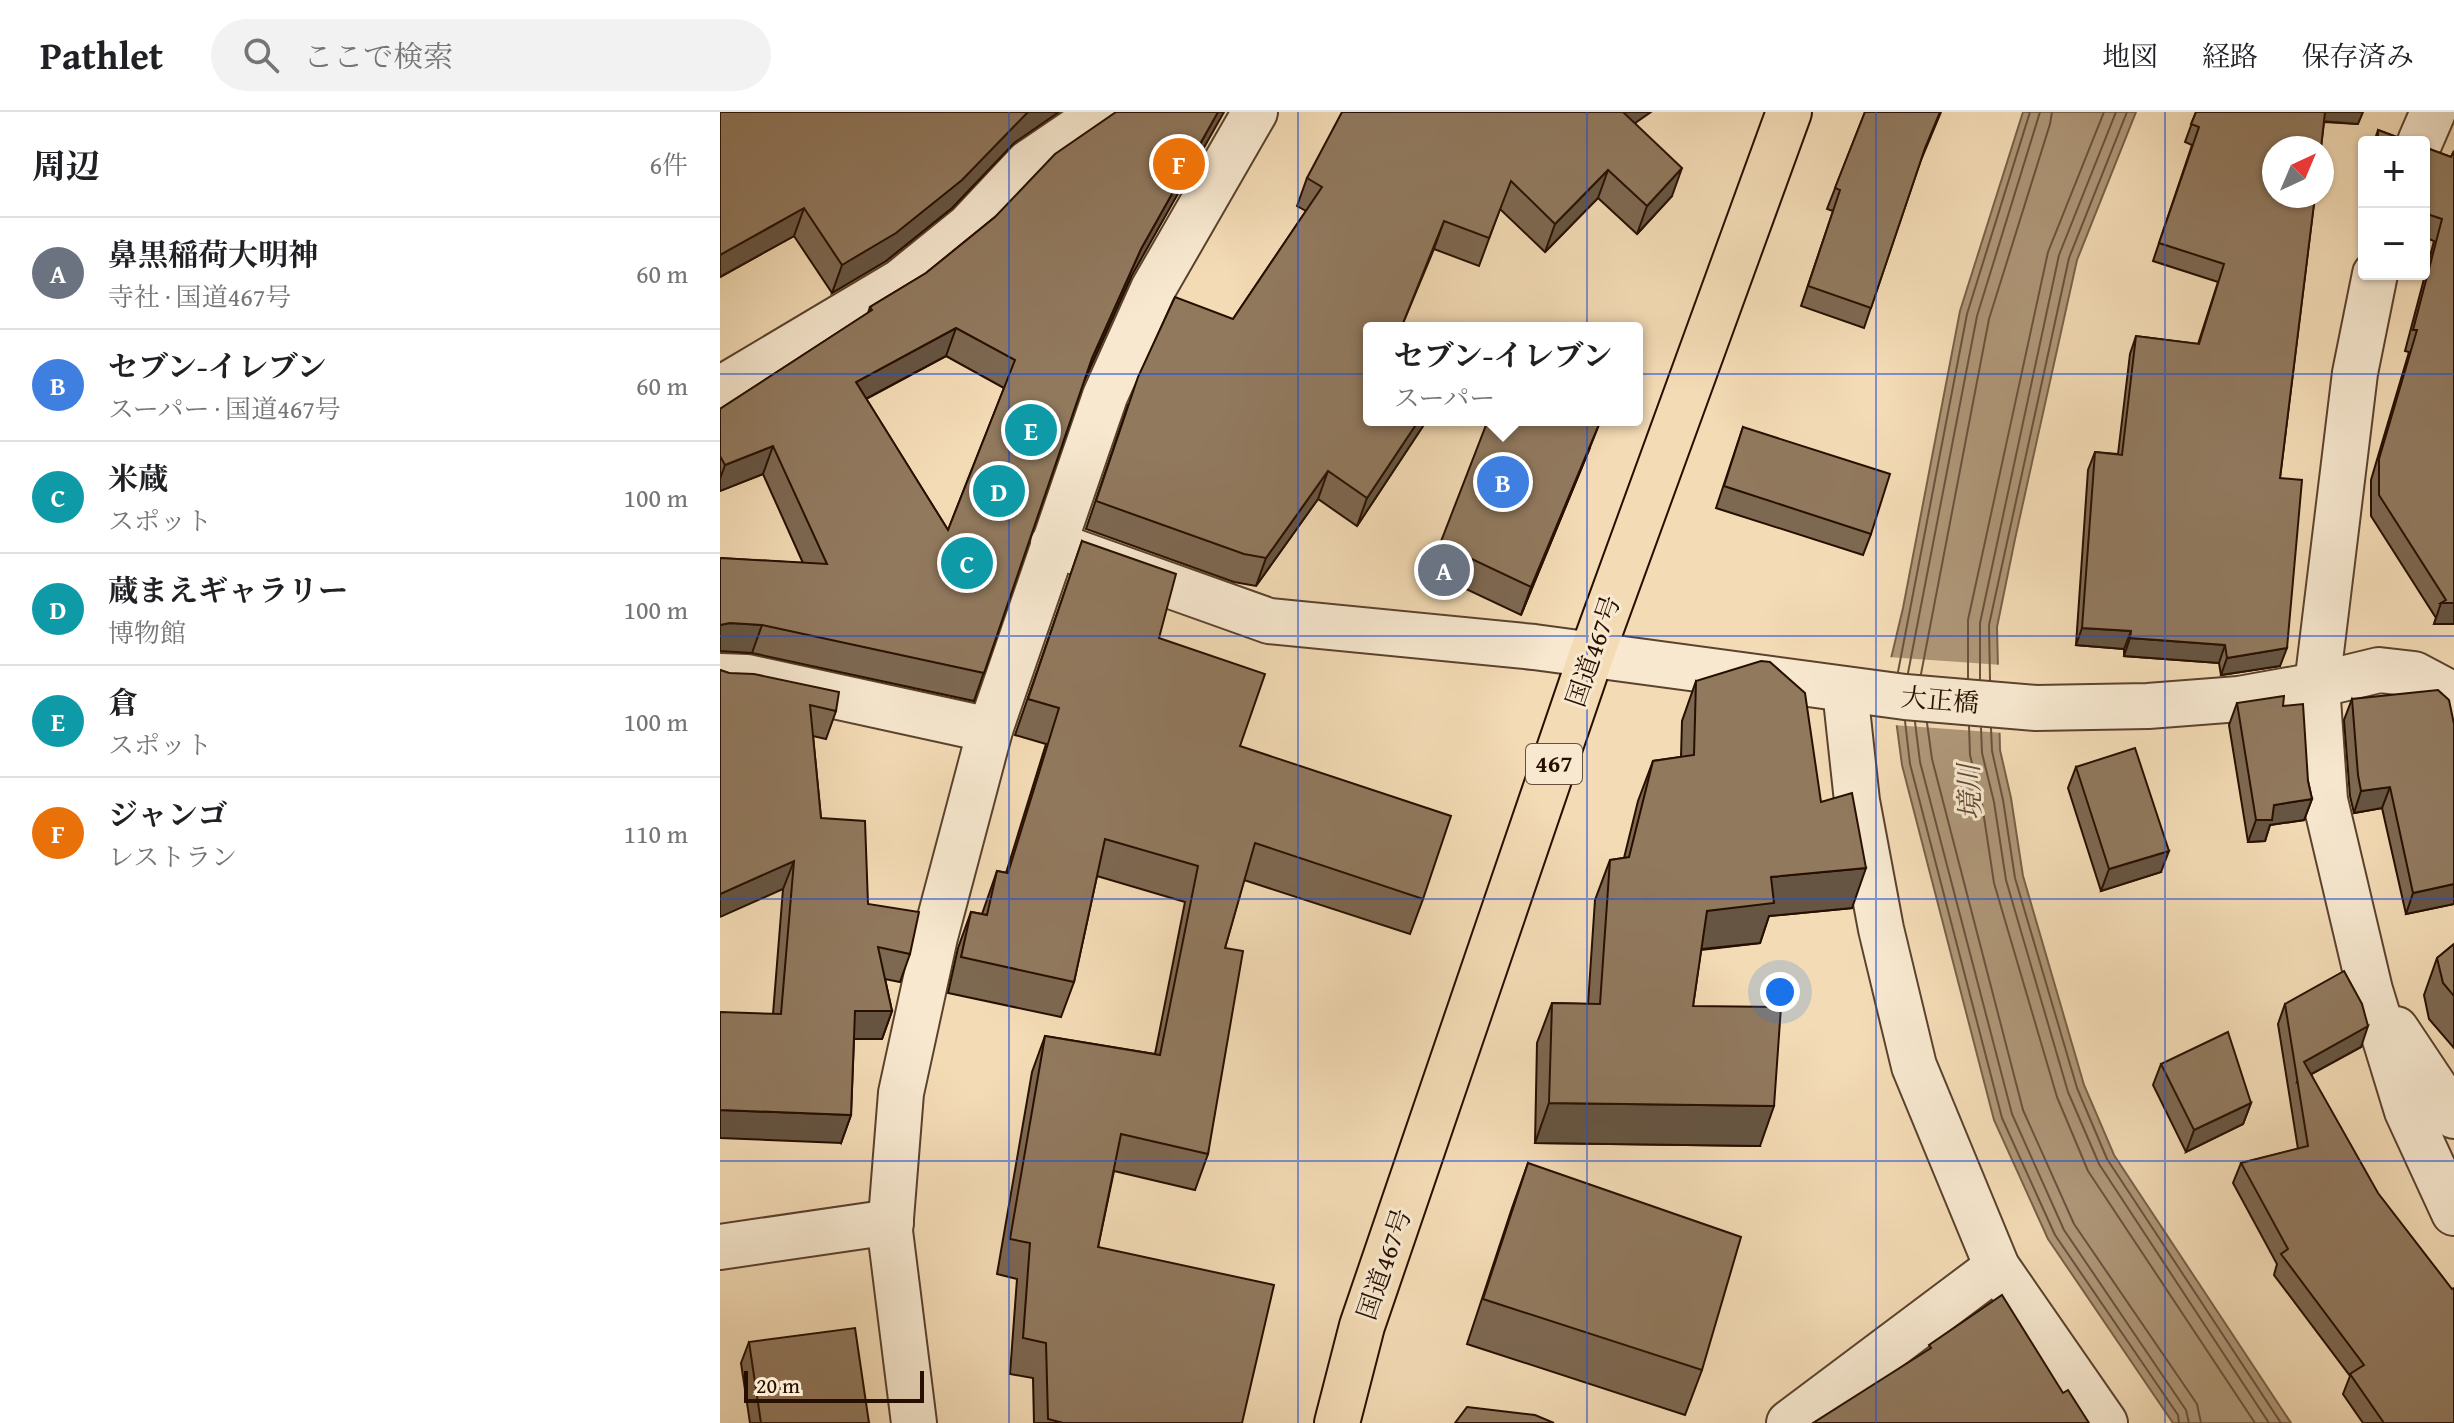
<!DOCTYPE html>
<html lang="ja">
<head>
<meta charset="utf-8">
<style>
	:root { --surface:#fff; --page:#f2f2f2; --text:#202124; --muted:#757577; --line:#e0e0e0; --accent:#db2777 }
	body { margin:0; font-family:"Gentium Book Plus","Noto Serif JP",serif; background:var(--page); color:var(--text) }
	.controls { position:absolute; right:24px; top:24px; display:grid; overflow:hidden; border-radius:8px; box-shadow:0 2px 6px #0004 }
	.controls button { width:72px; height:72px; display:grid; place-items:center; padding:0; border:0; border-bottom:2px solid var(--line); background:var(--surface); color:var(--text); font:40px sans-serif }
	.compass { position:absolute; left:1542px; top:24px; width:72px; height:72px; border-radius:50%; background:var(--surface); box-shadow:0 2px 6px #0004; rotate:44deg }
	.scale { position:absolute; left:24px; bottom:20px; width:180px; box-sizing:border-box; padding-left:8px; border:4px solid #270f00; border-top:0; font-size:22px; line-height:28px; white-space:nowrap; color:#270f00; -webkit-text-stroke:6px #f7e8cf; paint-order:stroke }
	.you { position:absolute; left:1060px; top:880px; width:28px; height:28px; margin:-20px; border:6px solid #fff; border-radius:50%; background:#1a73e8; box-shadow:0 0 0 12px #1a73e833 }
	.badge { display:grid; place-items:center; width:52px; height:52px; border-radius:50%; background:var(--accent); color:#fff; font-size:26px; font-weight:700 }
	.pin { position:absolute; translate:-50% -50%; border:4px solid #fff; box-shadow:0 2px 8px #0006 }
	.popup { position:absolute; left:643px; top:210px; width:280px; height:104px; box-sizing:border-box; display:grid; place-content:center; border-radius:8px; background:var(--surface); filter:drop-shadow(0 2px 6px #0005); font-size:26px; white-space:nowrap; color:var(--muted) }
	.popup b { font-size:30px; color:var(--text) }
	.popup::after { content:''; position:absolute; left:50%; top:100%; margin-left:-16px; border:16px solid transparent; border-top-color:var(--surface) }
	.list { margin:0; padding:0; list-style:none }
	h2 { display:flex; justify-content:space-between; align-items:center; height:104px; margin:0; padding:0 32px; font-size:34px }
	h2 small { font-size:26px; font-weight:400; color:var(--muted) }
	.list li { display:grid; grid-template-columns:52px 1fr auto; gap:24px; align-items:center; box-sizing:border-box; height:112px; padding:0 32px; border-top:2px solid var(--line) }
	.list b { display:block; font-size:30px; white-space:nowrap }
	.list p { margin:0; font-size:26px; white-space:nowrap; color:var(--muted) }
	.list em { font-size:26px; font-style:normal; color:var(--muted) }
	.icon { flex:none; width:44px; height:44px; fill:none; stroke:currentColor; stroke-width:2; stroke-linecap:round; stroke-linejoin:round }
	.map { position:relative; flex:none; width:1734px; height:1311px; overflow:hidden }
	header { display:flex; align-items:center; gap:48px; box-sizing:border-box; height:112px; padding:0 40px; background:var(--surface); border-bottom:2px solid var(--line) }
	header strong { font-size:38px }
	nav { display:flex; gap:44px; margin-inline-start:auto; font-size:28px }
	.search { width:560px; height:72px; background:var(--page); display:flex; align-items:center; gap:20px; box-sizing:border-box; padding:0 28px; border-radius:44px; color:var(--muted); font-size:30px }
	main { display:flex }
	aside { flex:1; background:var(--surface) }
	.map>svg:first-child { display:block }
	.water { fill:#ae9677; stroke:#786047; stroke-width:2 }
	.pier { fill:#f3dbb5 }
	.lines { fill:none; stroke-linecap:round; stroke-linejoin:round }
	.shore { stroke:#6a523c; stroke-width:2 }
	.minor-casing { stroke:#5a422d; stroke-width:48 }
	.highway-casing { stroke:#270f00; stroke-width:48 }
	.minor { stroke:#f7e8cf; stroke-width:44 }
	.highway { stroke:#f3dbb5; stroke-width:44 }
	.wall { fill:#7d6851; stroke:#270f00; stroke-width:2; fill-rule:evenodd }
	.shaded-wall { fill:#665542; stroke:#270f00; stroke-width:2 }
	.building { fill:#91795e; stroke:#270f00; stroke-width:2; fill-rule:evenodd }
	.grid { fill:none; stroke:#1d4ed8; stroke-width:2; stroke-opacity:0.55 }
	.labels { text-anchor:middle; stroke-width:6; stroke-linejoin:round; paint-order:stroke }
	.shield { fill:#f7e8cf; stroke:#65503e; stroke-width:2 }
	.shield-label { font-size:24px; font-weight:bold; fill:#270f00 }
	.street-label { font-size:26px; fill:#270f00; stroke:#f7e8cf }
	.water-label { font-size:28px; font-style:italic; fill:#644c36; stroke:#f7e8cf }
</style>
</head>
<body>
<header>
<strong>Pathlet</strong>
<div class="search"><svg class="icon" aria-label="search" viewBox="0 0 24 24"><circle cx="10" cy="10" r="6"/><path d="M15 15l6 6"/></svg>ここで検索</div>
<nav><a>地図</a><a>経路</a><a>保存済み</a></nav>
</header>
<main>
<aside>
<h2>周辺<small>6件</small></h2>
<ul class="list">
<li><span class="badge" style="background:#6b7280">A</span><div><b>鼻黒稲荷大明神</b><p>寺社 · 国道467号</p></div><em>60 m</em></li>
<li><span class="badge" style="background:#3f7fe0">B</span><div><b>セブン-イレブン</b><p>スーパー · 国道467号</p></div><em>60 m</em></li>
<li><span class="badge" style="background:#0f9aa8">C</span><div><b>米蔵</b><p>スポット</p></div><em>100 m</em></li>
<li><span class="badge" style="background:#0f9aa8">D</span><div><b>蔵まえギャラリー</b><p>博物館</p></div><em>100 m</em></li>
<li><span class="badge" style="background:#0f9aa8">E</span><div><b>倉</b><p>スポット</p></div><em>100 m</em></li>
<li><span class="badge" style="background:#e8710a">F</span><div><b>ジャンゴ</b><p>レストラン</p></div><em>110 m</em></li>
</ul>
</aside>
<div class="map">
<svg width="1734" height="1311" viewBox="0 0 1734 1311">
	<rect width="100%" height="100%" fill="#f3dbb5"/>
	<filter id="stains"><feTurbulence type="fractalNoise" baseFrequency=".0025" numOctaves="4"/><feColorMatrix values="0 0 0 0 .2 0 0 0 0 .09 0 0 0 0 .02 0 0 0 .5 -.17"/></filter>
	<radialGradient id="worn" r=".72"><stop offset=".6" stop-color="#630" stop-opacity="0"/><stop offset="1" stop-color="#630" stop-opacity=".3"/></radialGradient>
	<polygon class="water" points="1303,0 1416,0 1357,148 1295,427 1277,515 1280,638 1291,686 1303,764 1364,973 1394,1043 1571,1311 1453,1311 1328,1127 1274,1008 1182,653 1169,555 1183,496 1240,199"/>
	<polygon class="pier" points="1168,545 1282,553 1284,621 1173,613 1165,555"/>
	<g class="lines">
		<g class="shore">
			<polyline points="1178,560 1247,202 1310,0"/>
			<polyline points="1188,561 1257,204 1320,0"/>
			<polyline points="1201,562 1269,207 1330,12 1332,0"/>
			<polyline points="1248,566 1248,508 1328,140 1384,0"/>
			<polyline points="1260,567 1260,511 1339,143 1396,0"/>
			<polyline points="1270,568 1269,513 1349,146 1407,0"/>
			<polyline points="1185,609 1190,652 1282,1006 1335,1123 1458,1303 1459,1311"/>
			<polyline points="1195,610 1200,650 1292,1002 1344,1118 1466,1298 1469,1311"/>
			<polyline points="1207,611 1212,647 1303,998 1354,1112 1477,1292 1481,1311"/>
			<polyline points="1249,614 1250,643 1262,692 1274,771 1337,985 1368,1059 1535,1311"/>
			<polyline points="1261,616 1262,641 1274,690 1286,768 1348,980 1379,1052 1549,1311"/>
			<polyline points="1271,616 1272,639 1283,688 1295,766 1357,976 1387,1047 1561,1311"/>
		</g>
		<defs>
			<g id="minor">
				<polyline points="1700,30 1713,0"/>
				<polyline points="1655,162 1635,261 1597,573 1605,688 1650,878 1687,999 1734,1101"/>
				<polyline points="0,277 180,170 249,114 308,51 383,0"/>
				<polyline points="333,432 549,509 814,535 1185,585 1316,596 1428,594 1519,587 1597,573 1659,558 1694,562 1726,579 1734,589"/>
				<polyline points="0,564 27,565 270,618"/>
				<polyline points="1125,578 1137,689 1161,817 1194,954 1277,1155 1385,1311"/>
				<polyline points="1676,917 1734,1004"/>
				<polyline points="0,1135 171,1110"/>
				<polyline points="194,1311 170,1119 181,981 215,825 270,618 385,284 433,177 535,0"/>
				<polyline points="1069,1311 1277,1155"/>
			</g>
			<polyline id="highway" points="617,1311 642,1214 871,544 1069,0"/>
		</defs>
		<use href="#minor" class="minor-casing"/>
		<use href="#highway" class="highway-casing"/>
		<use href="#minor" class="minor"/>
		<use href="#highway" class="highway"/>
	</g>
	<g class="wall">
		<polygon points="0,0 294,31 232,96 166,149 112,181 74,124 0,165"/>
		<polygon points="1145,0 1221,0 1201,48 1144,216 1081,194 1113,99 1107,97"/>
		<polygon points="1476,0 1638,12 1604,10 1560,366 1560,554 1501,563 1499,551 1404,544 1404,537 1356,533 1368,358 1375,340 1398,342 1410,242 1416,224 1478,232 1498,170 1433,149 1472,33 1465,30"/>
		<polygon points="915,11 952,84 917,122 878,86 825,140 780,97 759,154 714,137 649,216 649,308 707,308 637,414 598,387 536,474 514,470 366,417 408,293 513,207 586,99 577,94 587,66"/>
		<polygon points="1658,18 1690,30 1654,30"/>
		<polygon points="1704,35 1731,45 1734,39 1734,512 1714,512 1716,506 1651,404 1651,368 1689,240 1685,239 1714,129 1704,125"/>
		<path d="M275,105L411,165L364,269L254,589L32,541L0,539V446L83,451L43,362L0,379V297L148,201L150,195L206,161ZM226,244L284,276L228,418L146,287Z"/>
		<polygon points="1023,315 1151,422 1143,443 996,396"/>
		<polygon points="869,338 801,503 710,460 720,432"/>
		<polygon points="362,429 439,526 520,634 703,787 690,822 524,768 505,836 488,1042 475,1078 394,1059 378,1135 522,1311 314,1311 313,1266 290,1262 297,1167 277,1162 312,960 325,924 435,942 465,790 377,764 354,870 341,905 228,881 238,836 251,800 262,802 277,759 286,761 326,632 295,623"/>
		<polygon points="0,558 116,599 106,627 93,624 101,706 148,792 190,842 180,870 165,867 172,899 162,927 134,927 131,1003 121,1031 53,902 63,777"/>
		<polygon points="976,569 1101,690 1132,796 1049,804 1040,831 981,838 973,894 1040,1034 815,1031 817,931 832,891 868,892 875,788 890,748 904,746 918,689 933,649 961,645 962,609"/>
		<polygon points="1632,587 1734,792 1686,802 1662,696 1634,701 1630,684 1624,608"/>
		<polygon points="1517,591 1563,594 1588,669 1592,687 1584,708 1550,713 1545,729 1528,730 1509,613"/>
		<polygon points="1356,655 1441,760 1381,779 1348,676"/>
		<polygon points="1734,832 1734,936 1709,907 1704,883 1717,846"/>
		<polygon points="1565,892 1641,935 1591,962 1734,1311 1643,1311 1623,1282 1630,1264 1554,1163 1557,1152 1513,1071 1521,1051 1578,1037 1558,912"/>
		<polygon points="1441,952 1531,991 1523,1012 1466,1040 1433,973"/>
		<polygon points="808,1051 982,1258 965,1303 747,1232 792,1096"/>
		<polygon points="29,1230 149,1311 30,1311 21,1251"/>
	</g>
	<g class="shaded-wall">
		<polygon points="308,0 339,0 294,31 232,96 166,149 112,181 122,153"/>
		<polygon points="498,0 504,0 411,165 362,274 372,246 421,137"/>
		<polygon points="902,0 931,0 892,27"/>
		<polygon points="1603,0 1643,0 1638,12 1600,9"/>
		<polygon points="962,56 952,84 917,122 927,94"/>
		<polygon points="888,58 878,86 825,140 835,112"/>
		<polygon points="84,96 74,124 0,165 0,143"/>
		<polygon points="724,109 714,137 681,216"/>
		<polygon points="236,216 226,244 125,298 136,270"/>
		<polygon points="699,308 707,308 637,414 647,386"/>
		<polygon points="880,310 869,338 801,503 811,475"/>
		<polygon points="53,334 43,362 0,379 0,367 5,353"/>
		<polygon points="608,359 598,387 536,474 546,446"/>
		<polygon points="1721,491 1734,491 1734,512 1714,512"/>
		<polygon points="10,511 42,513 32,541 0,539 0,513"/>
		<polygon points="1362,516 1411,519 1404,537 1356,533"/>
		<polygon points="1410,526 1505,533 1499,551 1404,544"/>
		<polygon points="1567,536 1560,554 1501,563 1507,546"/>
		<polygon points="1670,675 1662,696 1634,701 1641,679"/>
		<polygon points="1592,687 1584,708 1550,713 1545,729 1528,730 1536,708 1554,693"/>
		<polygon points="1449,739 1441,760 1381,779 1389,757"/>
		<polygon points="74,749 63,777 0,805 0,782"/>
		<polygon points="1146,756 1132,796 1049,804 1040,831 972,838 987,799 1051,765"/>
		<polygon points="1734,772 1734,792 1686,802 1693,781"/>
		<polygon points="135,899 172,899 162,927 124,927"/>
		<polygon points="1648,914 1641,935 1577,970 1584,950"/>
		<polygon points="829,991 1054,994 1040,1034 815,1031"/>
		<polygon points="1531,991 1523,1012 1466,1040 1474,1018"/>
		<polygon points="0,998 131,1003 121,1031 0,1026"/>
	</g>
	<g class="building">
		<polygon points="0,0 308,0 242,68 176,121 122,153 84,96 0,143"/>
		<path d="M396,0H498L421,137L372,246L264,561L42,513L10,511L0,513V446L107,452L53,334L5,353L0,344V297L152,198L150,195L206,161L275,105L335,42ZM236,216L295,248L228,418L136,270Z"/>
		<polygon points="622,0 903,0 962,56 927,94 888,58 835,112 791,69 769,126 724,109 681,216 649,216 649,308 699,308 647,386 608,359 546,446 524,442 376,389 418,265 455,185 513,207 602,75 587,66"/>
		<polygon points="1145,0 1220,0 1205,36 1151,196 1088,174 1120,78 1115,76"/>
		<polygon points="1476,0 1605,0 1601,36 1554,36 1554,84 1595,84 1560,366 1582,368 1567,536 1507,546 1505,533 1410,526 1411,519 1362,516 1375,340 1402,343 1416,224 1479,232 1504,152 1439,131 1479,15 1471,12"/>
		<polygon points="1658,18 1690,30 1658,30"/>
		<polygon points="1704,35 1731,45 1734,39 1734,491 1721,491 1726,488 1659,383 1659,347 1697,218 1693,218 1722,107 1704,101"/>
		<polygon points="768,308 875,308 880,310 811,475 720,432"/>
		<polygon points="1023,315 1170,362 1151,422 1004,374"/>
		<polygon points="362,429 456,462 439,526 545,562 520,634 731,704 703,787 535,731 505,836 523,839 488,1042 401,1022 378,1135 554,1173 522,1311 343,1311 328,1307 326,1231 303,1226 310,1131 290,1127 325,924 440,943 478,754 385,727 354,870 241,845 251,800 267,803 277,759 288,761 339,596 308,587"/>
		<polygon points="1041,549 1050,550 1085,581 1101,690 1132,681 1146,756 1051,765 1054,791 987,799 973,894 1061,895 1054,994 829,991 832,891 880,892 890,748 909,745 933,649 974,643 976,569"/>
		<polygon points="0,558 9,561 34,562 119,580 116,599 90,593 101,706 145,709 148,792 199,800 190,842 158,835 172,899 135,899 131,1003 0,998 0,900 61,902 74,749 0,782"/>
		<polygon points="1718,578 1729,588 1734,612 1734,772 1693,781 1670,675 1641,679 1638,663 1632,587"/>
		<polygon points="1564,584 1563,594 1583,592 1588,669 1592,687 1554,693 1552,708 1536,708 1517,591"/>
		<polygon points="1415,636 1449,739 1389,757 1356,655"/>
		<polygon points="1734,832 1734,884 1723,871 1717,846"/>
		<polygon points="1624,859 1642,892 1648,914 1584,950 1658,1081 1732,1177 1734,1176 1734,1311 1664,1311 1630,1262 1644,1253 1561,1142 1568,1137 1521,1051 1588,1034 1565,892"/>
		<polygon points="1508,920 1531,991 1474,1018 1441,952"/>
		<polygon points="808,1051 1021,1125 982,1258 763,1187"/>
		<polygon points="1282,1183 1343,1281 1348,1278 1369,1311 1093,1311 1211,1236 1209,1233"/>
		<polygon points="135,1216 149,1311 41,1311 29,1230"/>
		<polygon points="747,1295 815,1303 834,1311 735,1311"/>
	</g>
	<path class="grid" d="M289,0V1311M578,0V1311M867,0V1311M1156,0V1311M1445,0V1311M0,262H1734M0,524H1734M0,787H1734M0,1049H1734"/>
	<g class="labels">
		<rect class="shield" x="806" y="632" width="56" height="40" rx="6"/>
		<g class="shield-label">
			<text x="834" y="660">467</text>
		</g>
		<g class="street-label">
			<text transform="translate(873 539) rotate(-71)" y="9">国道467号</text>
			<text transform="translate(1220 588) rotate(5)" y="9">大正橋</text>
			<text transform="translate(664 1152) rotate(-71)" y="9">国道467号</text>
		</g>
		<g class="water-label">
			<text transform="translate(1249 680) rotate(-92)" y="10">境川</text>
		</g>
	</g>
	<rect width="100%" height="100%" filter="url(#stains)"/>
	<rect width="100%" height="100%" fill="url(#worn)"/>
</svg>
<div class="controls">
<button>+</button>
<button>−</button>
</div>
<svg class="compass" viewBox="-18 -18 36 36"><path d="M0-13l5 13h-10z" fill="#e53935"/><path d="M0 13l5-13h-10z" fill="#757577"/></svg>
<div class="scale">20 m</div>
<div class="you"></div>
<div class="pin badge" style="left:724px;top:458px;background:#6b7280">A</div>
<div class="pin badge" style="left:783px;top:370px;background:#3f7fe0">B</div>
<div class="popup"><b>セブン-イレブン</b>スーパー</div>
<div class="pin badge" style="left:247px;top:451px;background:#0f9aa8">C</div>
<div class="pin badge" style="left:279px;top:379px;background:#0f9aa8">D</div>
<div class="pin badge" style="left:311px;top:318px;background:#0f9aa8">E</div>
<div class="pin badge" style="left:459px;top:52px;background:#e8710a">F</div>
</div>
</main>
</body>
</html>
